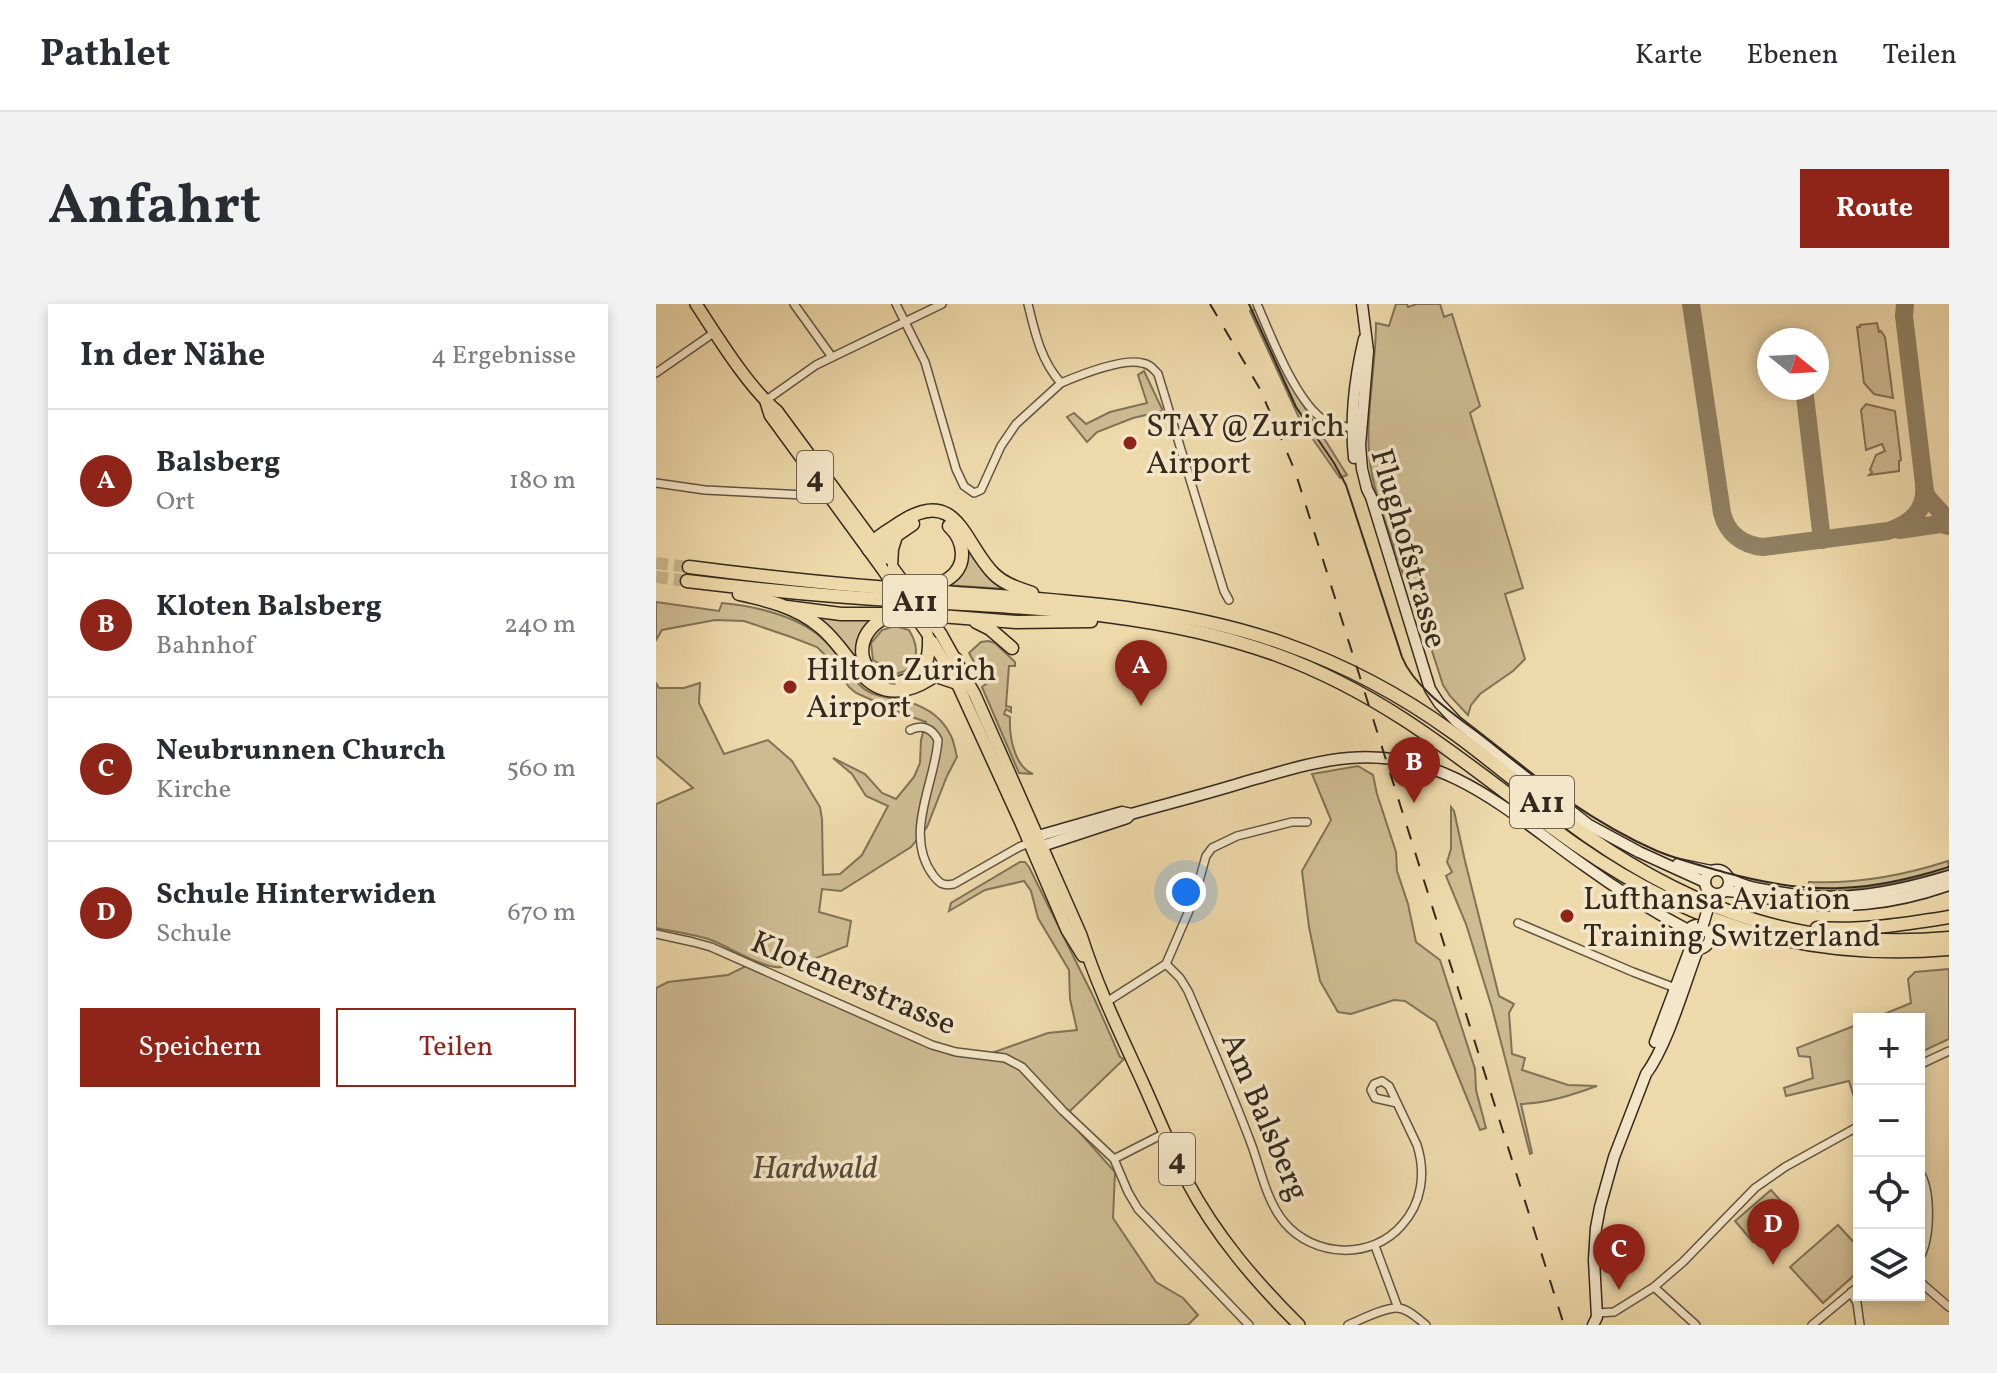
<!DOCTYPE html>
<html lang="de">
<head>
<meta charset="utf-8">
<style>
	:root { --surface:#fff; --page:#f2f2f3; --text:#2b2b33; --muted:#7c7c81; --line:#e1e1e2; --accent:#8f2418 }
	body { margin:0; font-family:Vollkorn,serif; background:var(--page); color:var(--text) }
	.controls { position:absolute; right:24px; bottom:24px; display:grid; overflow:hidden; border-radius:0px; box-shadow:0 4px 12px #0003 }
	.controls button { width:72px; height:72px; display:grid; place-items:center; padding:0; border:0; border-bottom:2px solid var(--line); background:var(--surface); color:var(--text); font:40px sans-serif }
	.compass { position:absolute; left:1101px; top:24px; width:72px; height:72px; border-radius:50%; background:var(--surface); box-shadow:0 4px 12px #0003; rotate:108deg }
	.you { position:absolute; left:530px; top:588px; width:28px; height:28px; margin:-20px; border:6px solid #fff; border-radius:50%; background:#1a73e8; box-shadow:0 0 0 12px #1a73e833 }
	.badge { display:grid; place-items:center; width:52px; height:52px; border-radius:50%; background:var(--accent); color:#fff; font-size:26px; font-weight:700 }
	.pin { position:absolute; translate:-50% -66px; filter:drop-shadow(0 2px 4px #0008) }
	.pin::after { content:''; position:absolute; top:42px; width:28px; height:24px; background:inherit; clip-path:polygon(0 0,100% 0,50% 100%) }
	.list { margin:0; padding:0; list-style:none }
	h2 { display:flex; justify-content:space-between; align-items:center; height:104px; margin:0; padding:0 32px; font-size:34px }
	h2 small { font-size:26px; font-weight:400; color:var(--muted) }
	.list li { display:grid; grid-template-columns:52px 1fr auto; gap:24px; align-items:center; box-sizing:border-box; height:144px; padding:0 32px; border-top:2px solid var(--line) }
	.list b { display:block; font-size:30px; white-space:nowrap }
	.list p { margin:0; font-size:26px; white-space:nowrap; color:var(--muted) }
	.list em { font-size:26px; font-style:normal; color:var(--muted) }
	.actions { display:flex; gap:16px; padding:24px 32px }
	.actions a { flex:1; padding:18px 0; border:2px solid var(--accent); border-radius:0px; text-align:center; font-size:28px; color:var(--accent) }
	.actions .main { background:var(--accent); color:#fff }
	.icon { flex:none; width:44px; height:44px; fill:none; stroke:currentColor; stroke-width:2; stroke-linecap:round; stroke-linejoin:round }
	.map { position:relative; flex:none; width:1293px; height:1021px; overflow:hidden; border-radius:0px }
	header { display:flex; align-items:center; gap:48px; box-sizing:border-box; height:112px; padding:0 40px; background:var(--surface); border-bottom:2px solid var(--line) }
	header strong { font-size:38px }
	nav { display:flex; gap:44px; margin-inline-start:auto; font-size:28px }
	.intro { display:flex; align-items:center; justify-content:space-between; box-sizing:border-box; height:192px; padding:0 48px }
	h1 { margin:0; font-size:56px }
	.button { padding:20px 36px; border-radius:0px; background:var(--accent); color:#fff; font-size:28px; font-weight:700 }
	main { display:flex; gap:48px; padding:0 48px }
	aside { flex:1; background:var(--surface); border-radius:0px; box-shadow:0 4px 12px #0003 }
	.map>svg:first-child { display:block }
	.green { fill:#cebb92; stroke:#817258; stroke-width:2 }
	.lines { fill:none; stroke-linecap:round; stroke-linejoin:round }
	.taxiway { stroke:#918164; stroke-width:18 }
	.highway-tunnel { stroke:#c9b68e; stroke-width:12; stroke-dasharray:12 6; stroke-linecap:butt }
	.street-casing { stroke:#625542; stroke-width:10 }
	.secondary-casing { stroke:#34291f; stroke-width:13 }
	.primary-casing { stroke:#34291f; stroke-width:14 }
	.highway-casing { stroke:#34291f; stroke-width:15 }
	.street { stroke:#f4e6c8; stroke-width:7 }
	.secondary { stroke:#f4e6c8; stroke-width:10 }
	.primary { stroke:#eed9aa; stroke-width:11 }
	.highway { stroke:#eed9aa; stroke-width:12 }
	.tram { stroke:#34291f; stroke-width:2 }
	.rail { stroke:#34291f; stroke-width:2; stroke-dasharray:14 14; stroke-linecap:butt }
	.secondary-bridge-casing { stroke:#34291f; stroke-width:13; stroke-linecap:butt }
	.primary-bridge-casing { stroke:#34291f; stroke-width:14; stroke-linecap:butt }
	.secondary-bridge { stroke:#f4e6c8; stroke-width:10 }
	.primary-bridge { stroke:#eed9aa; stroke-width:11 }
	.poi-dot { fill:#8f2418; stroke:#f4e6c8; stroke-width:3 }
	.labels { text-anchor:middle; stroke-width:7; stroke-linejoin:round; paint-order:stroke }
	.shield { fill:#f4e6c8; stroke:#6e6252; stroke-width:2 }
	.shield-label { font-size:30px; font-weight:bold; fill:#34291f }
	.poi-label { font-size:32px; fill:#34291f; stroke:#f4e6c8; text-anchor:start }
	.street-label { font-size:32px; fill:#34291f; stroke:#f4e6c8 }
	.park-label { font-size:32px; font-style:italic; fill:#5a4e3c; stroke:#f4e6c8 }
</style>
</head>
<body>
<header>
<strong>Pathlet</strong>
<nav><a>Karte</a><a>Ebenen</a><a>Teilen</a></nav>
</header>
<div class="intro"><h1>Anfahrt</h1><a class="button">Route</a></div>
<main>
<aside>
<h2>In der Nähe<small>4 Ergebnisse</small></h2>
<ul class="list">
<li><span class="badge">A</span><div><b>Balsberg</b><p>Ort</p></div><em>180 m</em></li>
<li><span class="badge">B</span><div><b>Kloten Balsberg</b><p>Bahnhof</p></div><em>240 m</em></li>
<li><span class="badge">C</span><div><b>Neubrunnen Church</b><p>Kirche</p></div><em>560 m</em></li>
<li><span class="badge">D</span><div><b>Schule Hinterwiden</b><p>Schule</p></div><em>670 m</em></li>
</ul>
<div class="actions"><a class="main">Speichern</a><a>Teilen</a></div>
</aside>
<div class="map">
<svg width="1293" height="1021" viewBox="0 0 1293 1021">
	<rect width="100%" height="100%" fill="#eed9aa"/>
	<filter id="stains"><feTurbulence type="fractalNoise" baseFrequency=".0025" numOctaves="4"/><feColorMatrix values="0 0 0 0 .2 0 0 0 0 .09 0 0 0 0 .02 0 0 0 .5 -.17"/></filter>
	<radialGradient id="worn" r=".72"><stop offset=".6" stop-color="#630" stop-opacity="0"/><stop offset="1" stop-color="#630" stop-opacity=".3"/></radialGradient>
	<g class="green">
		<path d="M740,0H751L752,3L761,0H784L788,13L796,10L824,102L814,109L867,284L849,290L869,355L857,367L824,390L815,401L812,411L794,392L787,381L751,269L747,270C736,235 715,185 713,150C710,106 720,63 720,19L733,22Z"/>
		<polygon points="599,5 601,6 644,96 691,171 684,174 645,118 594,7"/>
		<polygon points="1221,19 1223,28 1225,27 1229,33 1237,94 1218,90 1208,79 1201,23 1204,23 1204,21"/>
		<polygon points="488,67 507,107 477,114 441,128 431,138 411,113 418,109 430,120 454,108 491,99 482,71"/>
		<polygon points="1210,100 1239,107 1245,156 1243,157 1243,167 1213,171 1216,168 1214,166 1220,151 1229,147 1226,140 1210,146 1205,106"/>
		<polygon points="309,240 352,285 288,281"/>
		<path d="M0,298L63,307L66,299C100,302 148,313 172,340C185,353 191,371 206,383C214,391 229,393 240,395C262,399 283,408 294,430C298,436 299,446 301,453L291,472L271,523L255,543L185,587L166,585L163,608L195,617L191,642C171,649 140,665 119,663C101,661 73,643 55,636C37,630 19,628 0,624V500L37,484L0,452V379L3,384H28L44,379L43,399L68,450L112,436L136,457L164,503L166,515L167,571L184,570L206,551L232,502L210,492L196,470L177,454L209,470L226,489L240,495L258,473L264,459L265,436L270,418L245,409L200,389L193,383L175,357L161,343L135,333L88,317L59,316L6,326L0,336Z"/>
		<polygon points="159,313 218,315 211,322 211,369"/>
		<path d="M239,322L253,326C264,344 264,364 240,370L217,356L215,339L226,326Z"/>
		<path d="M332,337L339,339L359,358V362H353L350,402L355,403V408L350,405L348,410L354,413C353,432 358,462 377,470L363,469L326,383L330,380L313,349L325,338Z"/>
		<polygon points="702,462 717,471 721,490 740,548 741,567 752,600 760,638 784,656 819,765 820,786 830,824 824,826 780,718 749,697 738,696 695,710 682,708 664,677 653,623 646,567 675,516 656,470"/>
		<path d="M795,503L798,507L809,557L843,692L858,700L853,709L856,750L869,754L866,766L912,781L941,782C916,791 892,799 865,800L876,849L874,850L836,704L810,620L790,572L796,568L791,558L795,545Z"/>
		<path d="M1292,557L1293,566C1247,578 1200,590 1152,586L1153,578C1201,580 1246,572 1292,557Z"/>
		<polygon points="364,558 369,558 373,563 438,694 464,753 468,755 414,807 424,829 459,868 457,914 500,978 527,994 542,1011 532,1021 0,1021 0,684 12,678 72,671 90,662 296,751 333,750 392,729 421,726 414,695 413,666 382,614 375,587 368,577 329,586 293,607 295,599"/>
		<polygon points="1293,665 1293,735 1263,749 1263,715 1216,715 1255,699 1252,675 1259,668"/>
		<polygon points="1203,720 1203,810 1193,777 1130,792 1128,784 1157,774 1154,753 1143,752 1141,744"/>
		<polygon points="1115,886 1133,906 1097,938 1079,917"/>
		<polygon points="1182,921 1203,944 1203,967 1167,999 1134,963"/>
	</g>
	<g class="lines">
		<g class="taxiway">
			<path d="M1035,0L1066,209C1071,229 1086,241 1107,243L1232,227C1255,220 1271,206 1268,180"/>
			<polyline points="1249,0 1248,12 1269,188 1272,194 1293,217"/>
			<polyline points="1148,84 1166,236"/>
			<polyline points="1243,226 1284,220 1293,222"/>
		</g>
		<g class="highway-tunnel">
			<polyline points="0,259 33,263"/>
			<polyline points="0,273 31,277"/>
		</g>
		<defs>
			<g id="street">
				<polyline points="138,0 176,53"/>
				<path d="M240,0L269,58L300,165L308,182L318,189L325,186L345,142L360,120L405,79C385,57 379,29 372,0"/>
				<path d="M601,0C615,32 638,93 665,114C675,122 689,121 700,126"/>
				<polyline points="0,69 59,28"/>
				<path d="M405,79C424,71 466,54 486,59C494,60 497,65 502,70L568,287L573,296"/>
				<polyline points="109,97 160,61 286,0"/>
				<polyline points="0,179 49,186 148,191"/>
				<path d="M254,426C266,420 276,424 282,436C279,480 247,530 277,571C284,580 287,582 298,580L363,543L373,539"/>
				<polyline points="862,619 977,668 1022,685"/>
				<polyline points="0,630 37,638 55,643 276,741 300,748 349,754 366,763 407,807 458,855 472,888 482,905 593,1021"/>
				<path d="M510,660L524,674L532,687C553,736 574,784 593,834C604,861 609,895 628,918C658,954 716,956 746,921C766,899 770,869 761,841L733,782L726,777L718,780L715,786L719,794L741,799"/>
				<polyline points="449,699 510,660 538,595 550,552 556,544 581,532 636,518 651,518"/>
				<polyline points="1263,761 1293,747"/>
				<polyline points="458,855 509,829"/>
				<path d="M1263,867C1276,886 1275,935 1263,955"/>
				<polyline points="719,942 742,1004"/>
				<polyline points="1263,977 1293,1003"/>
				<polyline points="998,983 1040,1021"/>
				<polyline points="1195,988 1201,999 1204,1021"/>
				<polyline points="941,1009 958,1008 998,983 1027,958 1099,884 1129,863 1203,822"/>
				<path d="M692,1021C704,1016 729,1003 742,1004C753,1005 762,1015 770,1021"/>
				<polyline points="1156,1021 1203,982"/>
			</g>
			<g id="secondary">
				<polyline points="706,0 712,47 704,141 706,165 711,185 715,193 774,385 783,399 800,417 933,521 983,548 1049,578"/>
				<path d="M698,154C694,115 699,73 708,35"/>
				<polyline points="382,532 466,508 475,510"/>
				<path d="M386,542L471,514L475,510C514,499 554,489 592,477C625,468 658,457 693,454C790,445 855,510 929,562C962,586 996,607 1032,626"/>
				<polyline points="1022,560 1055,567"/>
				<circle cx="1061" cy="578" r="12"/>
				<path d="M1073,574C1087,583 1105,585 1121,588C1183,599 1233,590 1293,572"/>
				<path d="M1070,587C1089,588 1107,594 1125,597C1185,606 1236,601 1293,581"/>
				<circle cx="1042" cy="633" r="12"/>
				<polyline points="999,738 1035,642"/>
				<path d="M937,1021L941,1013L938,956L940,924L944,903L958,853L990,770C1012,740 1028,682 1042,645"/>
			</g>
			<g id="primary">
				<path d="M40,0C61,32 92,83 121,107L236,263"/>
				<polyline points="110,98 114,111 225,263"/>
				<polyline points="271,329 301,379 365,519 411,626 427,652"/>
				<path d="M285,330L319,391L425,631C441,682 464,729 486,777C501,810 515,845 531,877C560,932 600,978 643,1021"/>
			</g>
			<g id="highway">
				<path d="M213,246C219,232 232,227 245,218C302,181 308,241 338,270C348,280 362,284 376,289"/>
				<polyline points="213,246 222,244 257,220"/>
				<polyline points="235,262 236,245 240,232"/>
				<path d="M33,263C118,274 203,283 289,288C403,297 519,301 629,340C688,361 745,391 796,428C842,461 884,499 930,531C1044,611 1153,646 1293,634"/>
				<path d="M31,277C105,286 179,293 254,297C377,304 503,308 621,351C728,390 806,456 895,523C1018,615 1138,658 1293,645"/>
				<path d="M266,285C274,282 284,280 292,275C312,262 309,237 293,222"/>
				<path d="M83,290C111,296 140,303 163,322C198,349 209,406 265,380C278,373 290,366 300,355"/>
				<polyline points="131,303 185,310 259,310 360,318 435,317"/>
				<polyline points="320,318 334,325 356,344"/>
				<polyline points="280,372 301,379"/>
				<path d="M227,377C195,360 202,324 233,312"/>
				<path d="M245,378C270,371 274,356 273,332"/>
				<path d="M1161,624C1206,627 1249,620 1293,613"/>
			</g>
		</defs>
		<use href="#street" class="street-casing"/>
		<use href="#secondary" class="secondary-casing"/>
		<use href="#primary" class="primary-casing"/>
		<use href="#highway" class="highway-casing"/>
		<use href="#street" class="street"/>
		<use href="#secondary" class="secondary"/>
		<use href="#primary" class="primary"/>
		<use href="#highway" class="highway"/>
		<path class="tram" d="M593,0L640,103L678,159L690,181L746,353C759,386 804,414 832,436C884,478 939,520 1001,547C1023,556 1047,562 1071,569C1109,579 1146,586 1185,584C1222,583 1258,574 1293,563"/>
		<polyline class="rail" points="554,0 604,85 639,167 908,1021"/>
		<defs>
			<polyline id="secondary-bridge" points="1047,621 1056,591"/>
			<g id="primary-bridge">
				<polyline points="225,263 271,329"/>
				<polyline points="237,264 285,330"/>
			</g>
		</defs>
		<use href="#secondary-bridge" class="secondary-bridge-casing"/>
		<use href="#primary-bridge" class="primary-bridge-casing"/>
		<use href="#secondary-bridge" class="secondary-bridge"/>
		<use href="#primary-bridge" class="primary-bridge"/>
	</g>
	<g class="poi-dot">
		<circle cx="474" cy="139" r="8"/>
		<circle cx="134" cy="383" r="8"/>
		<circle cx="911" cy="612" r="8"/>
	</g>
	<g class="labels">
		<g class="shield">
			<rect x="141" y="147" width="36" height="52" rx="6"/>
			<rect x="227" y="271" width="64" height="52" rx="6"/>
			<rect x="854" y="472" width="64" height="52" rx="6"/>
			<rect x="503" y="829" width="36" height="52" rx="6"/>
		</g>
		<g class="shield-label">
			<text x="159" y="183">4</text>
			<text x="259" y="307">A11</text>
			<text x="886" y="508">A11</text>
			<text x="521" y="865">4</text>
		</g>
		<g class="poi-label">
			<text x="490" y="132">STAY@Zurich<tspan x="490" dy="37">Airport</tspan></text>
			<text x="150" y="376">Hilton Zurich<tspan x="150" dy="37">Airport</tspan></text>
			<text x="927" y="605">Lufthansa Aviation<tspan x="927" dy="37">Training Switzerland</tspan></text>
		</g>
		<g class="street-label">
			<text transform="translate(754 244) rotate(74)" y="11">Flughofstrasse</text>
			<text transform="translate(198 678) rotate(23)" y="11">Klotenerstrasse</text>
			<text transform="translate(610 812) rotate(67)" y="11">Am Balsberg</text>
		</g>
		<g class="park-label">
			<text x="159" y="874">Hardwald</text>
		</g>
	</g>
	<rect width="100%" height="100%" filter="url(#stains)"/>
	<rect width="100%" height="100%" fill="url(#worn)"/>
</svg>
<div class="controls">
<button>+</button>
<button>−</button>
<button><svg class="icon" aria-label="locate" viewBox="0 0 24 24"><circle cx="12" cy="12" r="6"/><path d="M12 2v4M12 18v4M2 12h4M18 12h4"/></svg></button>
<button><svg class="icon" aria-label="layers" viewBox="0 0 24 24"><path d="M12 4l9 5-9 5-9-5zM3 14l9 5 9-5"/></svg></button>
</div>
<svg class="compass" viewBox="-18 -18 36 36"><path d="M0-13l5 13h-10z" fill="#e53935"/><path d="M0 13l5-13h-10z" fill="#7c7c81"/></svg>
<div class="you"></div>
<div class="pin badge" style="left:485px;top:402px">A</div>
<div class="pin badge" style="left:758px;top:499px">B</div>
<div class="pin badge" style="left:963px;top:986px">C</div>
<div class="pin badge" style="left:1117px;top:961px">D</div>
</div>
</main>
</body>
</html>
